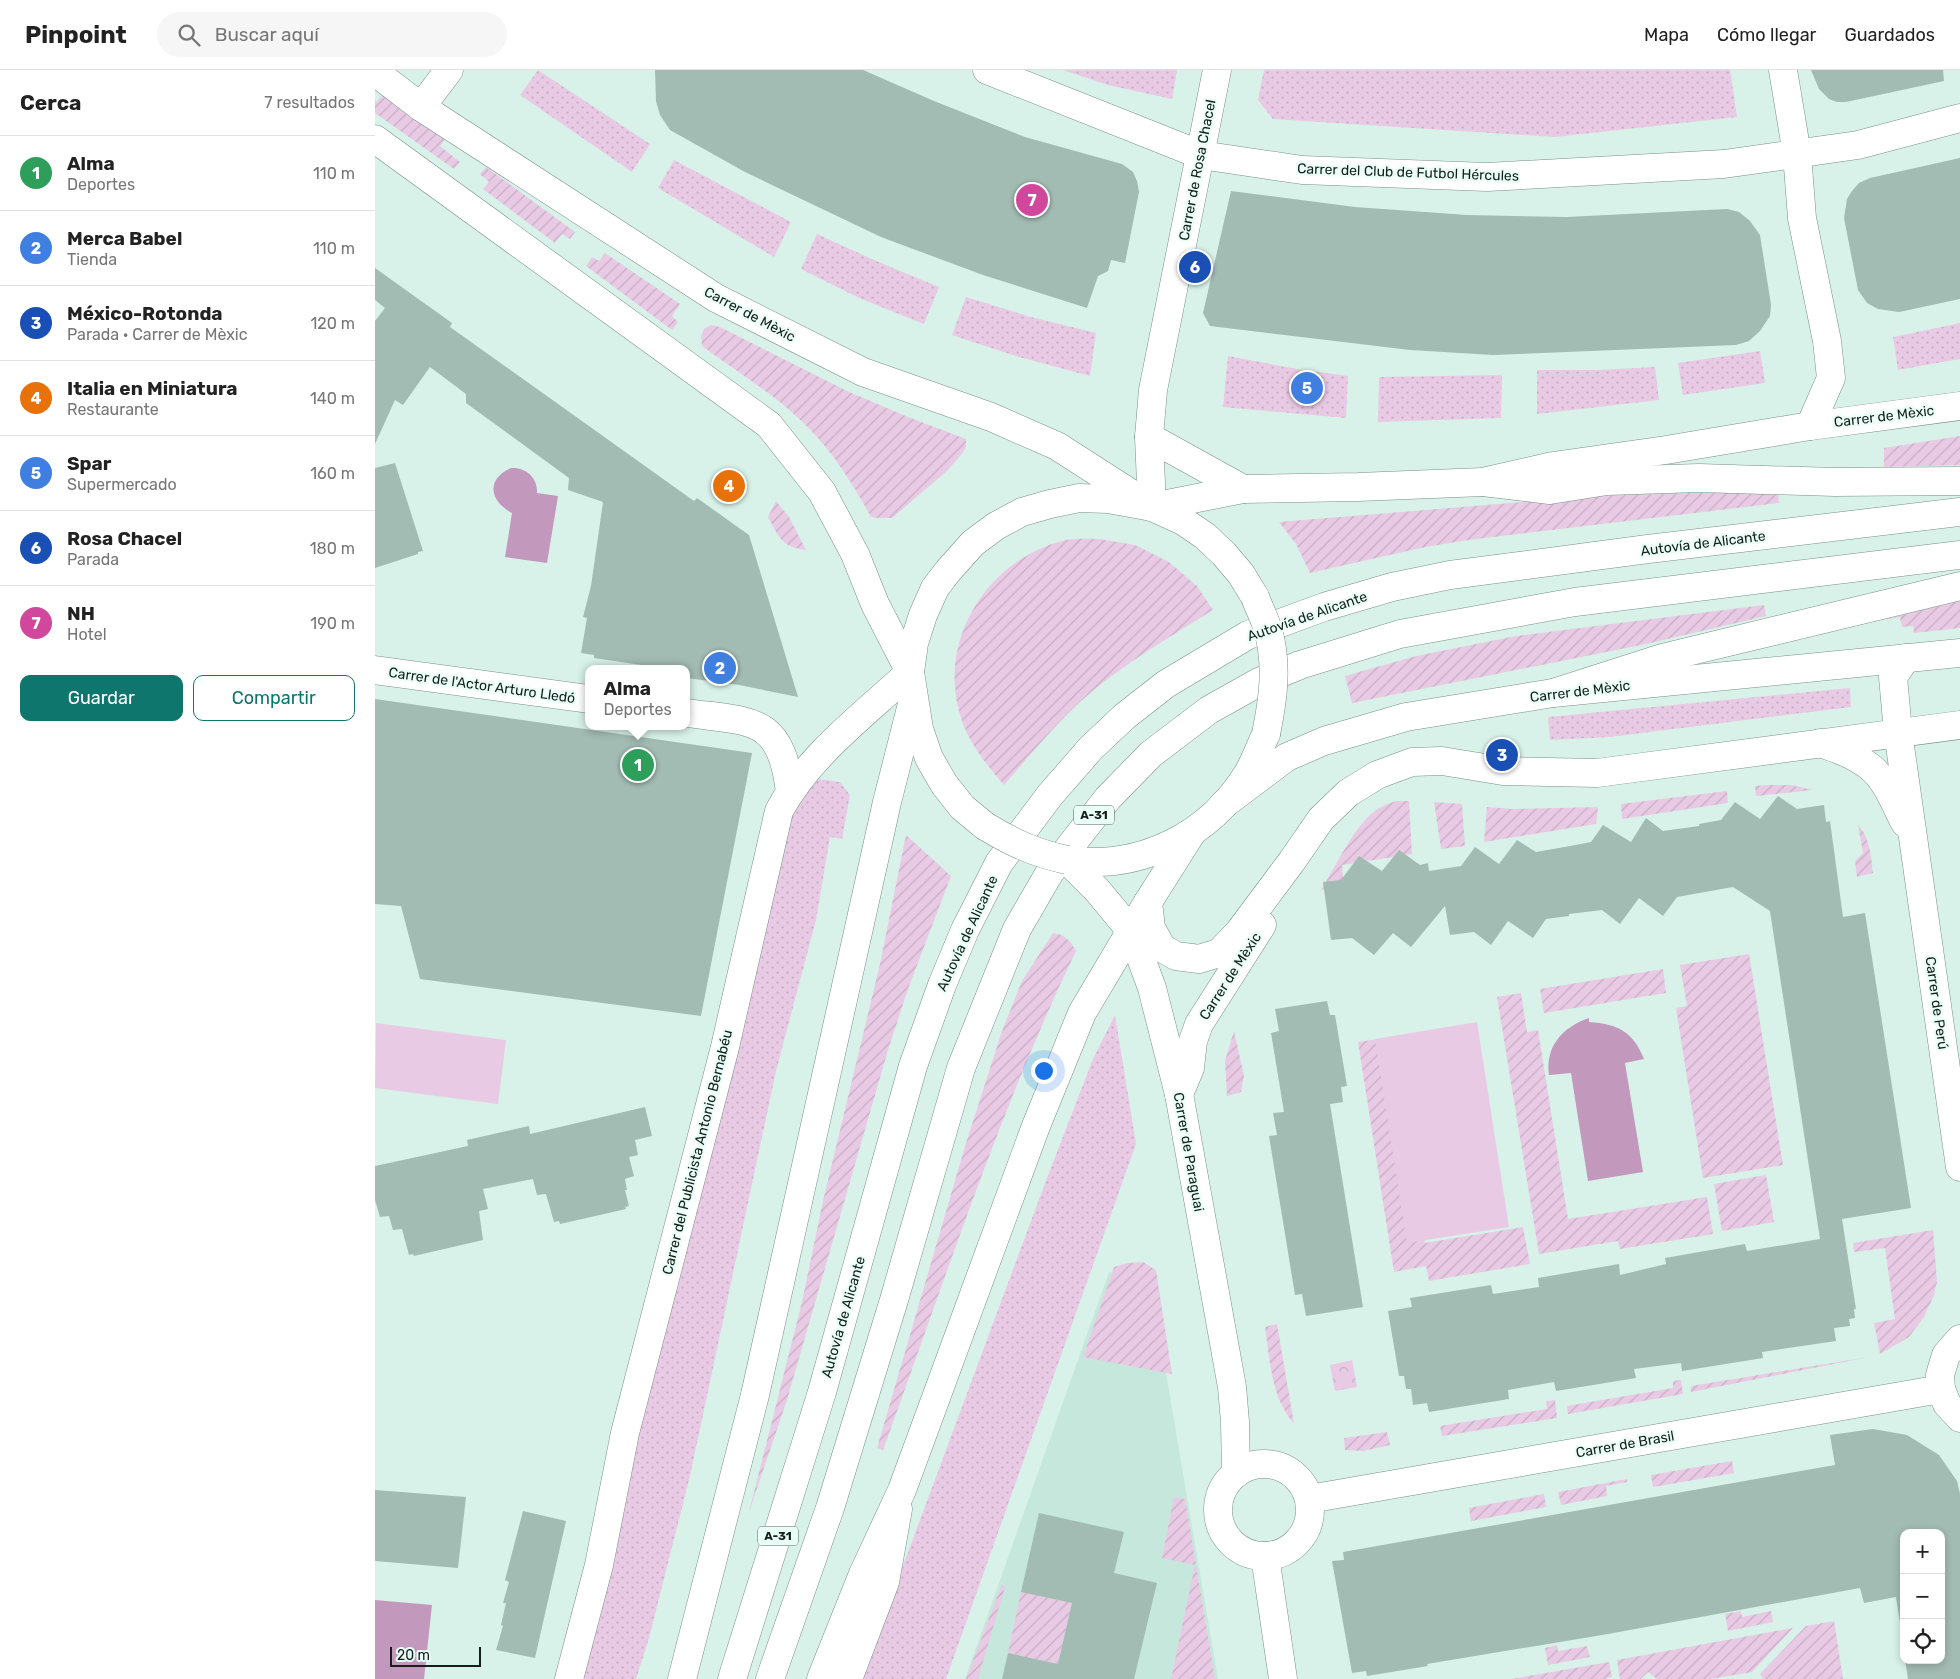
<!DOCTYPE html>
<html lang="es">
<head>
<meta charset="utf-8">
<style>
	:root { --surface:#fff; --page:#f6f6f6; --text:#222; --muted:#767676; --line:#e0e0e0; --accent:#0f766e }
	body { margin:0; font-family:Rubik,sans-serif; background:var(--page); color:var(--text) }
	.controls { position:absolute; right:15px; bottom:15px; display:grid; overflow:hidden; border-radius:10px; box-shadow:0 2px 8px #0003 }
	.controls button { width:45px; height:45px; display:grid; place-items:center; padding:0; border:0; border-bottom:1px solid var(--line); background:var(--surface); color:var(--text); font:25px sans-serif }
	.scale { position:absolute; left:15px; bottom:12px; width:91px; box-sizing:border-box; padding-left:5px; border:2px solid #151e1b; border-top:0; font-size:14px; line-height:18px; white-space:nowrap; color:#151e1b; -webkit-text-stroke:4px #e9fef6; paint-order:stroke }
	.you { position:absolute; left:668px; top:1000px; width:18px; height:18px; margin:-12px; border:4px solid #fff; border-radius:50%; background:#1a73e8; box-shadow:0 0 0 8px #1a73e833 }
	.badge { display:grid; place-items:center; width:32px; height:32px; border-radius:50%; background:var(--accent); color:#fff; font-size:16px; font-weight:700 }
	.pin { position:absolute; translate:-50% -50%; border:2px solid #fff; box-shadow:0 1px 5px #0006 }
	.popup { position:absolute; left:210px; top:595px; width:105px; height:65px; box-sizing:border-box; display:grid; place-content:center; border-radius:10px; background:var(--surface); filter:drop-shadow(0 1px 4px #0005); font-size:16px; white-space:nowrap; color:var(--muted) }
	.popup b { font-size:19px; color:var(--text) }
	.popup::after { content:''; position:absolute; left:50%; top:100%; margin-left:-10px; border:10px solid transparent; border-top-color:var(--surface) }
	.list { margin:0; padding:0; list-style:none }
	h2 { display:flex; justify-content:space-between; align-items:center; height:65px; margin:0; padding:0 20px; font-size:21px }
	h2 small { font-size:16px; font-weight:400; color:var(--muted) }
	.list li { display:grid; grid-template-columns:32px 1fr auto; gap:15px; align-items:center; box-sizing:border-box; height:75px; padding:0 20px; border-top:1px solid var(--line) }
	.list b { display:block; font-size:19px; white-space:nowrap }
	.list p { margin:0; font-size:16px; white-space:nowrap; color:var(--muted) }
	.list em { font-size:16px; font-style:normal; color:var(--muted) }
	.actions { display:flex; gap:10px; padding:15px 20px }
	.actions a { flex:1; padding:11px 0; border:1px solid var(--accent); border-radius:10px; text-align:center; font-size:18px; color:var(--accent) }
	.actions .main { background:var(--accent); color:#fff }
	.icon { flex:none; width:28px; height:28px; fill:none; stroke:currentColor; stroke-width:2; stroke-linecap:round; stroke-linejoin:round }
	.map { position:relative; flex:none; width:1585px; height:1609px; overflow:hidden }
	header { display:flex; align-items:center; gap:30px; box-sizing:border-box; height:70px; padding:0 25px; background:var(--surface); border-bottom:1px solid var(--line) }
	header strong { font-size:24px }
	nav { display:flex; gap:28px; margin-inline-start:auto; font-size:18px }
	.search { width:350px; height:45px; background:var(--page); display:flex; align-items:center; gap:12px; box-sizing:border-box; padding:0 18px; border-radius:28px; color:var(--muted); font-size:19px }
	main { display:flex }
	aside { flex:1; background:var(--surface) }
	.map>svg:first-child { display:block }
	.built { fill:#c6e8dc }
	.grass { fill:url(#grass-dots) }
	.park { fill:url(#park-crowns) }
	.garden { fill:url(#garden-furrows) }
	.pitch { fill:#e9cae4 }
	.water { fill:#c298bc }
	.building { fill:#a2bbb3 }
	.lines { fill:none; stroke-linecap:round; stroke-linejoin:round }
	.minor-casing { stroke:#789088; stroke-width:29 }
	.major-casing { stroke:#789088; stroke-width:29 }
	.highway-casing { stroke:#789088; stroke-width:29 }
	.minor { stroke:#fff; stroke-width:28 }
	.major { stroke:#fff; stroke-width:28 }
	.highway { stroke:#fff; stroke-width:28 }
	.major-bridge-casing { stroke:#789088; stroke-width:29; stroke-linecap:butt }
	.major-bridge { stroke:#fff; stroke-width:28 }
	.labels { text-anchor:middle; stroke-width:4.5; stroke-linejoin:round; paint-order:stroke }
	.shield { fill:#e9fef6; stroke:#55615d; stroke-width:1 }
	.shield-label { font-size:12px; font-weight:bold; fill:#151e1b }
	.street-label { font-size:14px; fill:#151e1b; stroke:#e9fef6 }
</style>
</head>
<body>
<header>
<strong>Pinpoint</strong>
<div class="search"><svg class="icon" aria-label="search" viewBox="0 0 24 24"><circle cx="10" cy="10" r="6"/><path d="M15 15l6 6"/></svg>Buscar aquí</div>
<nav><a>Mapa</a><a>Cómo llegar</a><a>Guardados</a></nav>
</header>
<main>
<aside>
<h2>Cerca<small>7 resultados</small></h2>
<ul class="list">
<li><span class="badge" style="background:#2e9e5b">1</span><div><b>Alma</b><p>Deportes</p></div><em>110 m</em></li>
<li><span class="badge" style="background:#3f7fe0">2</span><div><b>Merca Babel</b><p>Tienda</p></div><em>110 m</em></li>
<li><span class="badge" style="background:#1a4fb4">3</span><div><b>México-Rotonda</b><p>Parada · Carrer de Mèxic</p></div><em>120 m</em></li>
<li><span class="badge" style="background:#e8710a">4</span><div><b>Italia en Miniatura</b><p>Restaurante</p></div><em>140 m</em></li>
<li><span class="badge" style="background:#3f7fe0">5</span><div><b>Spar</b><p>Supermercado</p></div><em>160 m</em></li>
<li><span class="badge" style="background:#1a4fb4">6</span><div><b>Rosa Chacel</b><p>Parada</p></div><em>180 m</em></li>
<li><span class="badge" style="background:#d1479c">7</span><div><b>NH</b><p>Hotel</p></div><em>190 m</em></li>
</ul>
<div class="actions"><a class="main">Guardar</a><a>Compartir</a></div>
</aside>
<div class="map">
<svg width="1585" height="1609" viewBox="0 0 1585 1609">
	<defs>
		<pattern id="grass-dots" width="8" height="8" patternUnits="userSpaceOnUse" patternTransform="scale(1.25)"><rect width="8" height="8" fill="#e9cae4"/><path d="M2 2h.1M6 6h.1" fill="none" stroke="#c7adc3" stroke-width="1.8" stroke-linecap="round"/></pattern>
		<pattern id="park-crowns" width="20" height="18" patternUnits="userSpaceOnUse" patternTransform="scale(1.25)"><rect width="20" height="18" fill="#e9cae4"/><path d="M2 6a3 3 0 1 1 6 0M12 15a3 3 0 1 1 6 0" fill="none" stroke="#c7adc3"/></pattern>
		<pattern id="garden-furrows" width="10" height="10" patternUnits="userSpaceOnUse" patternTransform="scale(1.25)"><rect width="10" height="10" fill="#e9cae4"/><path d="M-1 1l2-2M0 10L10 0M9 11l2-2" fill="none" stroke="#c7adc3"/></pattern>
	</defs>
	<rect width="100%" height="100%" fill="#d8f2e9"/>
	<polygon class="built" points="734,1202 775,1209 843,1609 590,1609"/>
	<g class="grass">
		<polygon points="163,0 275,74 257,102 145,25"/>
		<polygon points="688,0 802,0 797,29 733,15"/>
		<polygon points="889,0 1355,0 1362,47 1180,67 898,49 883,30"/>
		<polygon points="299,90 416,152 399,187 283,118"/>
		<polygon points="442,164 501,191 564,217 549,254 484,228 426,199"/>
		<polygon points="591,227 656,247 721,263 715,306 644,287 577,265"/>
		<polygon points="1585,253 1585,289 1523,300 1518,267"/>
		<polygon points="1385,281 1390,313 1308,325 1303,293"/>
		<polygon points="853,286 922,299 973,306 971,348 848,337"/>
		<polygon points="1280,297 1284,330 1162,344 1162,300 1223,300"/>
		<polygon points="1127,305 1126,348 1003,352 1004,307"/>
		<polygon points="1475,618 1476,637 1235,667 1175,670 1173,647"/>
		<polygon points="444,709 465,712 475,725 467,769 455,767 441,850 401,1001 315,1406 274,1568 261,1609 206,1609 266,1355 417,744 427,725"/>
		<polygon points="740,945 761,1074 571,1609 486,1609 672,1108 718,989"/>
	</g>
	<polygon class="park" points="977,1290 982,1317 960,1321 955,1295"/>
	<g class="garden">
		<polygon points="8,24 70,69 65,76 85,92 79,99 0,43 0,30 2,32"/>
		<polygon points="111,97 200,162 195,169 187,164 180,173 108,119 114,112 105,104"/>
		<polygon points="230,183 305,234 297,246 303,252 297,260 211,196 217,187 224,191"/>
		<path d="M336,255L345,257L472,321L533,347L591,369V377L586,385L572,401L517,448H503L496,447C476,410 452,373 420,345C391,319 358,299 327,276L326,267L329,259Z"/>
		<polygon points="1585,366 1585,395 1509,397 1509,378"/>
		<polygon points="1403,422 1404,433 1093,470 1050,477 935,503 921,474 904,452 1221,426 1308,423"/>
		<path d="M401,431L414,447L431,480C406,477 404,467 393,447Z"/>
		<path d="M725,469L760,475L794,492L822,516L838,540C799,564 761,587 725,615C689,643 659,681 629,715C610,693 591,670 584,641C564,567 614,490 687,471C698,468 713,469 725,469Z"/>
		<polygon points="1585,530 1585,558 1539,563 1538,556 1527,557 1525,547 1508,550"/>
		<polygon points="1389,535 1391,546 1271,574 977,633 970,606 1041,586 1141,566"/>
		<polygon points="1393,715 1416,715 1438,720 1381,726 1380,716"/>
		<polygon points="1352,721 1353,733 1247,749 1246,734"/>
		<path d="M1021,731H1034L1037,784L967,795L969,817L946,820C960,798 979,756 1000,741C1006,736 1013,734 1021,731Z"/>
		<polygon points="1059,732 1087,734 1090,776 1066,779"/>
		<polygon points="1112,737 1138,739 1223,737 1221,754 1109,772"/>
		<path d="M1483,755C1495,768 1496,786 1498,803L1482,807L1480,791L1488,783Z"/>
		<polygon points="531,765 576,806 533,919 513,980 412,1330 374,1442 427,1232 448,1131 505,894"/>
		<path d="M678,863C690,864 696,872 701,881C624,1041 569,1213 508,1380L502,1378L591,1073L627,961L647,911Z"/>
		<polygon points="1374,884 1408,1095 1328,1108 1301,938 1312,936 1305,895"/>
		<polygon points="1288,899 1291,923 1169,943 1165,919"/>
		<polygon points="1146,923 1152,962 1163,960 1193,1149 1332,1127 1338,1164 1245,1179 1243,1171 1164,1184 1122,927"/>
		<polygon points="859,961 869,1006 866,1022 852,1026 850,991"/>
		<polygon points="1017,967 1050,1173 1148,1157 1155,1194 1054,1211 1051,1196 1019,1202 983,972"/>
		<polygon points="1391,1105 1399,1152 1347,1161 1339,1114"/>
		<polygon points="1558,1160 1562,1212 1559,1225 1549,1247 1534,1267 1505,1284 1499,1253 1520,1249 1510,1178 1479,1182 1478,1173"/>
		<polygon points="768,1192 781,1200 797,1304 708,1287 739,1197 752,1193"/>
		<path d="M902,1254L919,1354C896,1327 895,1291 890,1257Z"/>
		<polygon points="1494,1287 1316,1322 1316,1316"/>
		<polygon points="1306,1310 1308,1324 1193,1344 1192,1336 1298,1318 1298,1311"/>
		<polygon points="1180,1330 1182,1348 1067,1366 1065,1356 1172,1339 1171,1331"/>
		<polygon points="1012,1362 1015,1375 988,1381 970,1380 969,1368"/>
		<polygon points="1357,1391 1359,1403 1278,1417 1276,1405"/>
		<polygon points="1252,1409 1252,1412 1231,1416 1232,1426 1186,1435 1183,1422"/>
		<polygon points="1169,1424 1171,1437 1096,1451 1094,1438"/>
		<polygon points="799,1427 810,1429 840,1609 796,1609 820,1495 787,1488"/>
		<polygon points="627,1514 630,1517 603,1609 591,1609"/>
		<polygon points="646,1522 697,1533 683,1594 633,1583"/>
		<polygon points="1366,1541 1367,1547 1396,1541 1398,1552 1353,1561 1350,1544"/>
		<polygon points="1459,1551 1468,1609 1388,1609 1385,1604 1431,1556"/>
		<polygon points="1418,1558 1377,1602 1336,1609 1282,1609 1273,1602 1266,1609 1245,1609 1242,1590"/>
		<polygon points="1182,1575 1183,1581 1212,1576 1215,1587 1173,1595 1170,1578"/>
		<polygon points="1234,1592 1237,1607 1229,1609 1136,1609"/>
	</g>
	<g class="pitch">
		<polygon points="1102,952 1134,1157 1032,1173 1000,969"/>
		<polygon points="1,953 131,970 123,1034 0,1018"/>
	</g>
	<g class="water">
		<path d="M136,398C151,397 163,408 162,423L183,426L172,493L130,487L137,443C114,431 111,409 136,398Z"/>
		<path d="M1214,948V952C1242,954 1258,961 1269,989L1250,993L1268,1102L1213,1111L1196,1003L1174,1005C1170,976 1188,957 1214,948Z"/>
		<polygon points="0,1530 57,1535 49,1609 0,1609"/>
	</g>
	<g class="building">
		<polygon points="280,0 488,0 559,31 650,67 747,94 758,102 762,111 764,122 750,193 736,190 733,201 723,206 712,238 608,205 506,167 370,102 295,60 285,45 281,31"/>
		<polygon points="1436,0 1568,0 1569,11 1471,32 1462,32 1454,29 1444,19"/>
		<polygon points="1585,88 1585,229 1524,242 1503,239 1492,233 1483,220 1469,148 1472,129 1477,121 1484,113 1495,108"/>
		<polygon points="856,121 980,137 1092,145 1192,147 1352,139 1364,142 1375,151 1385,165 1396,235 1395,246 1385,261 1374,271 1361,275 1118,285 1035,280 835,256 828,243"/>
		<polygon points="0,198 77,253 75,257 319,431 322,428 374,465 423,627 364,615 312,608 312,599 272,599 273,596 219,588 219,585 206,583 212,548 208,547 216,516 228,432 193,420 194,408 91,333 91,324 55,297 28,335 20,330 0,374 0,251 10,238 0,230"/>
		<polygon points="20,393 48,481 43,482 43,484 0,498 0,398"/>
		<polygon points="0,629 377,683 326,946 45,909 26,836 0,834"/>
		<polygon points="1403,726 1422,739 1449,735 1451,752 1455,751 1468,847 1490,843 1536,1138 1467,1149 1481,1239 1479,1239 1480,1248 1474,1249 1475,1256 1459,1258 1461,1271 1387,1282 1388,1288 1307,1301 1306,1293 1259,1299 1261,1308 1181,1321 1179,1312 1133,1320 1134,1329 1054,1342 1052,1333 1038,1335 1036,1319 1031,1319 1029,1306 1024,1306 1013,1241 1037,1237 1035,1228 1116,1215 1118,1224 1164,1217 1163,1208 1244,1194 1245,1205 1291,1194 1290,1188 1370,1174 1372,1181 1445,1169 1395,841 1358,817 1302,827 1288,846 1264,828 1245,854 1227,840 1194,844 1194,846 1171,849 1158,868 1133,851 1116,875 1099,862 1075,865 1070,836 1036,877 1018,863 999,885 977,868 956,870 948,812 966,810 984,786 1007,801 1024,780 1045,795 1053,793 1054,801 1086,796 1100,777 1124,794 1142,770 1161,782 1195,776 1216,772 1228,755 1256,772 1271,748 1288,761 1324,756 1324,754 1346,750 1360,732 1385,749"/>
		<polygon points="952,931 955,945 960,945 972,1016 966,1017 968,1032 955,1034 988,1237 931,1246 927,1224 920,1225 894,1066 902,1065 898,1043 909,1042 896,963 904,961 900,939"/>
		<polygon points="270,1037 277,1066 260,1070 263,1085 254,1087 259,1106 250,1109 252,1120 250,1120 254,1136 250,1137 251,1139 185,1154 184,1151 179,1152 171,1124 162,1125 158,1109 108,1119 113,1139 104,1141 108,1170 39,1186 38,1184 34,1185 27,1159 18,1160 14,1146 5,1147 0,1130 0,1096 93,1076 92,1070 154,1056 155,1064"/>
		<polygon points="1498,1359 1532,1365 1564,1385 1582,1411 1585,1424 1585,1609 1533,1609 1530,1590 1566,1590 1566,1463 1529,1463 1529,1579 1521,1527 1489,1533 1485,1518 1233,1564 1052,1594 1053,1596 992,1606 991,1601 977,1603 957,1491 969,1490 968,1482 1460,1395 1455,1365"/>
		<polygon points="0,1420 91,1427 83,1498 0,1491"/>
		<polygon points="148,1441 191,1451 160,1588 121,1580 128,1556 126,1555 131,1533 128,1533 134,1512 130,1510"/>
		<polygon points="664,1443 749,1462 739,1503 782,1513 759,1609 627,1609 633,1583 683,1594 697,1533 646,1522"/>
	</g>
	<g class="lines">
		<defs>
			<g id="minor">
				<polyline points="612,0 826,85 927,100 1112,107 1349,94 1483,75 1585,48"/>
				<polyline points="1408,0 1422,84 1427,148 1452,271 1456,308 1435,356"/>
				<polyline points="46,37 74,0"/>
				<polyline points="774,367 868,419"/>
				<polyline points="777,437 774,367 778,320 842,0"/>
				<polyline points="1531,588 1518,607 1523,662 1585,1097"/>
				<polyline points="0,600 214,629"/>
				<path d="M312,643C376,652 406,645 415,722"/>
				<path d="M1445,673C1463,679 1480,685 1495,697C1512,710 1520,735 1530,753"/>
				<polyline points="816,764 773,832 776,858 787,878 801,886 824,889 844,883 864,862 917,791 946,749 973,723 1002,705 1037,692 1067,691 1128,701 1222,703 1585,655"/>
				<polyline points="692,790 722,820 756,861 777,918 804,1024 857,1317 860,1352 861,1403"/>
				<polyline points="804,1024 815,998 818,971 824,954 887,855"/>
				<polyline points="1585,1269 1571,1285 1565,1305 1566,1319 1572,1334 1585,1348"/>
				<circle cx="889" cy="1440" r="46"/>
				<polyline points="934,1429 1566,1319"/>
				<polyline points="890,1486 908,1609"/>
				<path d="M194,1609L224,1495L250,1363L350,977L404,741C434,685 489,645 535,602"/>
				<polyline points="473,1609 510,1512 523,1439"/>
			</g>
			<g id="major">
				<polyline points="0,2 46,37 341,228 488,302 616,347 682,376 777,437 808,451 830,466 849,484 866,504 880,527"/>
				<polyline points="0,69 394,355 447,422 480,484 500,534 535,602"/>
				<polyline points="848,735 912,687 949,671 1031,647 1178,623 1585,583"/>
				<polyline points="610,756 587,737 569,714 554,688 544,659 535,602 539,573 548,545 560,518 573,501 598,473 621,456 647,442 675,434 704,428 733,429 777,437 868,419 983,417 1108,412 1178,396 1291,380 1435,356 1585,336"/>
				<path d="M692,790C766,801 835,765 873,703C880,691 885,677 891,664"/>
			</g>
			<g id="highway">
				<polyline points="1108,412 1175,420 1232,411 1324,408 1460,412 1585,411"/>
				<polyline points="1178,623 1287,588 1585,516"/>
				<polyline points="307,1609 380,1325 512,732 538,630"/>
				<polyline points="357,1609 447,1322 538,996 567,915 590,860 624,793 675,725 716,678 750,646 791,614 873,565 949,537 1017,517 1075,505 1273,479 1585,442"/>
				<polyline points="395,1609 455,1438 519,1230 586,998 642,859 675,802 733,728 776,684 834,640 884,612 925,595 1025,564 1200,532 1585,485"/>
				<polyline points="446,1609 488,1504 527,1420 661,1056 707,943 773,832"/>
			</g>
		</defs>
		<use href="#minor" class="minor-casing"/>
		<use href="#major" class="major-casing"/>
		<use href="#highway" class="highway-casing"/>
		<use href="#minor" class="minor"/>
		<use href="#major" class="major"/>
		<use href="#highway" class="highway"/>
		<defs>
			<g id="major-bridge">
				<path d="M880,527C884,538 890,549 893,560C903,595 898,630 891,664"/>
				<path d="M610,756C638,773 660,783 692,790"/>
			</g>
		</defs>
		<use href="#major-bridge" class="major-bridge-casing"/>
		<use href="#major-bridge" class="major-bridge"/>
	</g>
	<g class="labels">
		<g class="shield">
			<rect x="699" y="735.5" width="40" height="19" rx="4"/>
			<rect x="383" y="1456.5" width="40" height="19" rx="4"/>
		</g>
		<g class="shield-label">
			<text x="719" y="749">A-31</text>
			<text x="403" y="1470">A-31</text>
		</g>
		<g class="street-label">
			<text transform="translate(822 100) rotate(-79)" y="5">Carrer de Rosa Chacel</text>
			<text transform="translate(1033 102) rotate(2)" y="5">Carrer del Club de Futbol Hércules</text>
			<text transform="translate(375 244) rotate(28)" y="5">Carrer de Mèxic</text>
			<text transform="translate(1509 346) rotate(-7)" y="5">Carrer de Mèxic</text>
			<text transform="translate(1328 473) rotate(-7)" y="5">Autovía de Alicante</text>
			<text transform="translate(932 546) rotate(-19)" y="5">Autovía de Alicante</text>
			<text transform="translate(107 615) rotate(8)" y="5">Carrer de l'Actor Arturo Lledó</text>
			<text transform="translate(1205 621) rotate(-7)" y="5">Carrer de Mèxic</text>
			<text transform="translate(592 863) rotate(-65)" y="5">Autovía de Alicante</text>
			<text transform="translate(855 906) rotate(-57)" y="5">Carrer de Mèxic</text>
			<text transform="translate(1562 933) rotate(82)" y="5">Carrer de Perú</text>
			<text transform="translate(322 1082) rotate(-76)" y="5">Carrer del Publicista Antonio Bernabéu</text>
			<text transform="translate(814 1082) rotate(80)" y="5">Carrer de Paraguai</text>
			<text transform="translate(468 1247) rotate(-74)" y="5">Autovía de Alicante</text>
			<text transform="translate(1250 1374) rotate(-10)" y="5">Carrer de Brasil</text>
		</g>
	</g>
</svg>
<div class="controls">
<button>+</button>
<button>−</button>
<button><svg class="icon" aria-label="locate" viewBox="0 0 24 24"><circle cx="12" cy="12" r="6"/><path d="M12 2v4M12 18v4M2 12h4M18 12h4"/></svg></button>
</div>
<div class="scale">20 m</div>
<div class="you"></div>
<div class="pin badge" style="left:263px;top:695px;background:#2e9e5b">1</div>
<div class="popup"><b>Alma</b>Deportes</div>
<div class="pin badge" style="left:345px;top:598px;background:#3f7fe0">2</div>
<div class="pin badge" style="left:1127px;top:685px;background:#1a4fb4">3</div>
<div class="pin badge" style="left:354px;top:416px;background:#e8710a">4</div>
<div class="pin badge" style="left:932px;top:318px;background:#3f7fe0">5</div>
<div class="pin badge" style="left:820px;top:197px;background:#1a4fb4">6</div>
<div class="pin badge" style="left:657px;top:130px;background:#d1479c">7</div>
</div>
</main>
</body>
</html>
